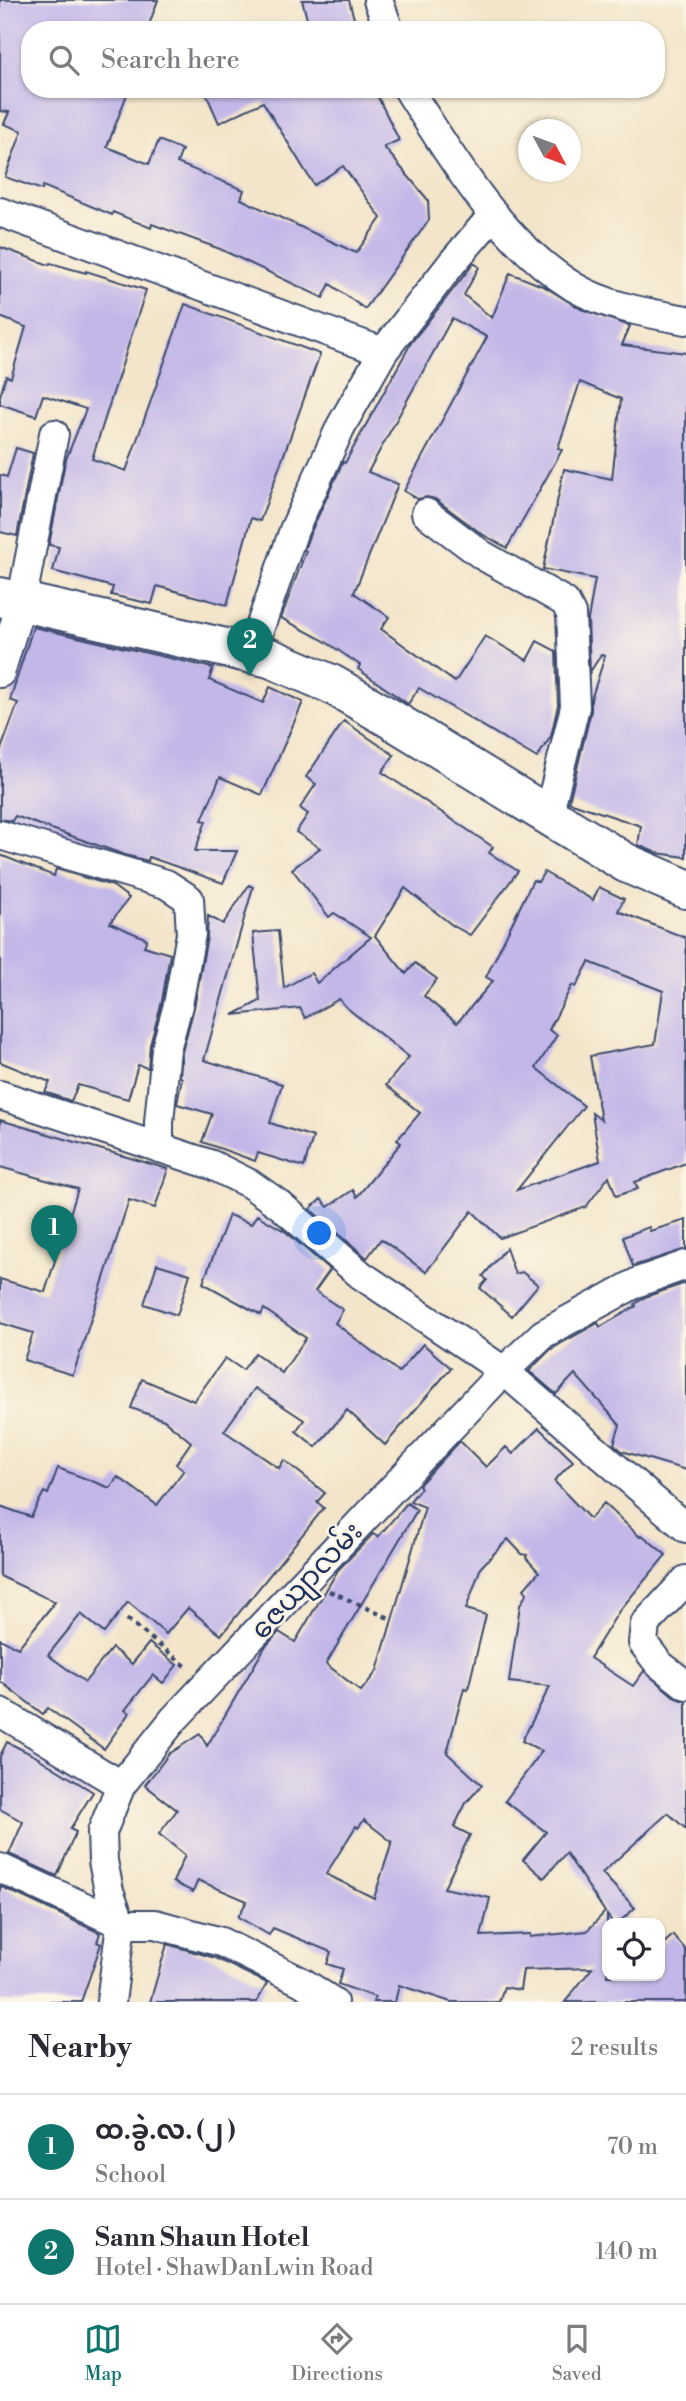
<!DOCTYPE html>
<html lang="en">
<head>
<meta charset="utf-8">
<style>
	:root { --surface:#fff; --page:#f2f2f3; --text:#2b2b33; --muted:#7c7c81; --line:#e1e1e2; --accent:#0f766e }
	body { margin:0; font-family:"Libre Bodoni","Noto Sans Myanmar",serif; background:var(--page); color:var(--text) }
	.controls { position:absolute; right:21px; bottom:21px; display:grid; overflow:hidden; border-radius:14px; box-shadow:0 2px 5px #0004 }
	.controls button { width:63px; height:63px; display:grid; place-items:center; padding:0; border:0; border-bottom:2px solid var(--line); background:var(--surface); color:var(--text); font:35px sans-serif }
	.compass { position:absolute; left:518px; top:119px; width:63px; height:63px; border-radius:50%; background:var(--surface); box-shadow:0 2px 5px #0004; rotate:131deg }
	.you { position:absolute; left:320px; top:1234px; width:24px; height:24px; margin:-18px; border:5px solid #fff; border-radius:50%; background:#1a73e8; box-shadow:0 0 0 10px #1a73e833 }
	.badge { display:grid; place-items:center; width:46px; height:46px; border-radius:50%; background:var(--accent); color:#fff; font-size:23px; font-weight:700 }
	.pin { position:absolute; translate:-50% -58px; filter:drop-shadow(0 2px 4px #0008) }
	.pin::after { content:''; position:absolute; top:37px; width:24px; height:21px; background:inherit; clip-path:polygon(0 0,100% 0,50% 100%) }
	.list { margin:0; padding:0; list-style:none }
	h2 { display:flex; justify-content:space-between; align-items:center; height:91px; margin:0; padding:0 28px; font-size:30px }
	h2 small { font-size:23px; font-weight:400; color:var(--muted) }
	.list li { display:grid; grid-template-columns:46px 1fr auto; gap:21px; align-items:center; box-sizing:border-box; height:105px; padding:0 28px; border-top:2px solid var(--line) }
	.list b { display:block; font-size:26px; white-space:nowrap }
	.list p { margin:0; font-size:23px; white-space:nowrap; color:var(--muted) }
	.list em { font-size:23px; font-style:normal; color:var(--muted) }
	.icon { flex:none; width:38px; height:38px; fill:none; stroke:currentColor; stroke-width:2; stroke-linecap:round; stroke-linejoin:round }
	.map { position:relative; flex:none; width:686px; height:2002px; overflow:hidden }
	.search { position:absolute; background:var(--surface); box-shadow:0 2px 5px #0004; left:21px; right:21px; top:21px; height:77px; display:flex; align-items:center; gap:18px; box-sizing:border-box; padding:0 24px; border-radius:28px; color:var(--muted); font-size:26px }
	.sheet { height:301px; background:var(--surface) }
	nav { display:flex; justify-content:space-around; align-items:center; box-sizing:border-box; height:98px; border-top:2px solid var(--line); background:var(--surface); font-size:19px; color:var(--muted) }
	nav a { display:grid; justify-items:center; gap:4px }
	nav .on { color:var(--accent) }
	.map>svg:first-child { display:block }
	.building { fill:#c3b7e9; fill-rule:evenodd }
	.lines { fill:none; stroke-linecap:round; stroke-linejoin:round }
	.minor-casing { stroke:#3b4a6e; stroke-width:32 }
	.secondary-casing { stroke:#3b4a6e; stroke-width:42 }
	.path { stroke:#3b4a6e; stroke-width:4.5; stroke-dasharray:5 5; stroke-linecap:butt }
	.minor { stroke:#fff; stroke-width:28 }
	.secondary { stroke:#fff; stroke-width:38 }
	.labels { text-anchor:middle; stroke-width:5; stroke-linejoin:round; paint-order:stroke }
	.street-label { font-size:28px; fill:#1b2f5e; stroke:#fcf5e5 }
</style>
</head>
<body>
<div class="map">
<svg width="686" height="2002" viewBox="0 0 686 2002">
	<rect width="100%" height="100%" fill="#fcf5e5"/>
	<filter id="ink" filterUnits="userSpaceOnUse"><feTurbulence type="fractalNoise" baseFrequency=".0143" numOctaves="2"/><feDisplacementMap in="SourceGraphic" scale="14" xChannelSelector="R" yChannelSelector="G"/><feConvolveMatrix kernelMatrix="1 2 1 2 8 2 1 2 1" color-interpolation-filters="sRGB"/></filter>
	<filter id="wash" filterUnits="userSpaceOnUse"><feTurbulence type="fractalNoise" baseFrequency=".00686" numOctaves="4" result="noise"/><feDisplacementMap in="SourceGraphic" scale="28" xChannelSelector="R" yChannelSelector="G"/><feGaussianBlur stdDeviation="1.57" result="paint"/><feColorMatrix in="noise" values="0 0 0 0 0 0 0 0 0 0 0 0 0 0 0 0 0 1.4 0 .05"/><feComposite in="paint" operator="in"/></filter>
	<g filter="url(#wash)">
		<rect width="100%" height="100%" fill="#f3e5ca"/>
		<g id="blocks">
			<g class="building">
				<polygon points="0,0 158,0 147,30 30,30 30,89 129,89 107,147 149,164 159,140 182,150 177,163 244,190 241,199 356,253 381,218 343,166 314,185 263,102 219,123 204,89 374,89 399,140 384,147 428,200 429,220 365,309 330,284 323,298 220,249 152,224 151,228 113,212 112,215 43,186 42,190 5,177 22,131 4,124 9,112 0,111"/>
				<polygon points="302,0 349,0 357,30 310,30"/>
				<polygon points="0,247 49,265 50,263 86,273 86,271 146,290 92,459 126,471 185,304 320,354 260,521 251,518 227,605 157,586 152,604 111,595 113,587 53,571 59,547 49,545 65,462 86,409 43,395 36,416 0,404 0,396 6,376 11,378 26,327 0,317"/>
				<polygon points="474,263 479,267 464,295 492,318 510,273 545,287 581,309 630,326 622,345 686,353 686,857 657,853 638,845 641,826 569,802 591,711 591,700 605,656 601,655 590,672 588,619 595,579 543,569 564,469 612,479 621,399 580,382 558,448 562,450 507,548 482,534 435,499 427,497 418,499 404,491 487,337 452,318 368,472 398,484 354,593 389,617 381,629 455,682 485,636 527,660 537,641 556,651 558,705 551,736 537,758 419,688 408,704 358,669 360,665 323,640 281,618 306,551 304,550 309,536 343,462 345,463 411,343"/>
				<polygon points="16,448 33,453 17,536 0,532 0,475 7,477"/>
				<polygon points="33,627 213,668 209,680 263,703 270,687 303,702 262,795 220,777 202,820 206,821 195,851 237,851 223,883 149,857 148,861 125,855 15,816 12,821 0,819 0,752 18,703 10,700"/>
				<path d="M344,721L394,755L382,772L493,847L489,853L518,871L470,935L452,925L405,888L375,936L406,974L415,963L437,979L424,996L457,1023L493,981L486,977L533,880L538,882L544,872L593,900L599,887L624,899L618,911L686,938V1163L635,1182L638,1189L616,1196L609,1176L586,1207L500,1238L472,1211L426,1272L381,1239L367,1258L310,1209L321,1199L328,1207L353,1190L357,1197L401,1143L397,1140L420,1113L386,1085L409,1057L347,1008L339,999L305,1018L300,1008L233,1015L260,1001L253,933L278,931L284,988L311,973L317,983L371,937L334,913L329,917L292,869L320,848L296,832L308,814L300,808L316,784L306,777ZM589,962L663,991L655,1044L590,1056L601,1120L592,1113L600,1161L517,1190L584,1106L536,1068L557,1035L549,1030L572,985L576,987Z"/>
				<polygon points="0,855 54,876 56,869 113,886 129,898 110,923 147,939 144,946 170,954 162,1001 150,1045 148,1068 138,1065 128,1099 78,1085 71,1101 45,1092 50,1082 0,1062"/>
				<polygon points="249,885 253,887 204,1060 282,1084 270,1123 313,1137 304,1167 258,1153 255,1161 202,1142 212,1114 177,1104 182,1078 180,1077 182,1052 194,1008 207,937 208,916 223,924"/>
				<polygon points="0,1120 168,1169 155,1208 129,1200 73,1375 24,1360 33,1333 0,1323 0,1279 45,1292 78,1189 0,1167"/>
				<polygon points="229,1215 251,1224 257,1215 286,1232 330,1270 315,1291 343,1310 335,1323 399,1372 423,1344 451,1368 385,1445 347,1410 316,1447 296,1431 304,1420 255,1388 224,1431 279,1468 284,1460 325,1493 317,1502 324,1508 221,1635 188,1608 166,1634 128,1602 104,1633 81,1614 48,1655 85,1682 112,1648 132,1664 149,1643 177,1665 163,1683 153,1675 125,1710 129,1713 104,1749 48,1708 43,1714 0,1681 0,1639 18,1648 55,1602 0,1576 0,1506 31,1517 44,1492 48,1494 58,1468 110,1488 118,1477 157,1505 184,1470 176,1464 191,1442 164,1420 131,1408 142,1379 194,1401 225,1358 243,1370 255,1353 282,1373 306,1338 264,1309 261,1315 203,1283"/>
				<polygon points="686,1220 686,1249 633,1266 623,1237 649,1227 650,1231"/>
				<polygon points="506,1248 515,1274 522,1272 538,1285 512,1316 480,1288 487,1280 483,1276"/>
				<polygon points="157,1264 190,1274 177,1315 144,1304"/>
				<polygon points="686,1283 686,1470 622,1451 614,1444 620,1425 575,1374 556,1394 529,1371 550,1350 562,1343 598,1323 600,1327 636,1306 635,1304 645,1297"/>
				<path d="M539,1428L573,1461L554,1481L590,1519L604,1503L640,1537L642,1535L666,1555L619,1611L590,1658L633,1686L644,1671L676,1698L686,1701V1829L668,1813L602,1873L635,1908L618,1923H613L607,1915V1976H660V1947L673,1935L686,1950V2002H565L592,1968L523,1970L520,1990L504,1987L499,2002H451L399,1985L395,2002H373L375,1997L338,1984L343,1969L327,1964L331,1952L273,1928L269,1935L238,1917L247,1901L198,1880L193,1892L173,1882L185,1855L159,1834L177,1810L145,1785L169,1754L200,1734L207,1746L265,1647L279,1632L295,1642L338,1570L373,1534L378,1537L407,1503L417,1510L326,1664L361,1691L377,1671L425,1507L410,1501L421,1488L419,1485L460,1441L486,1467L506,1447L513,1454ZM508,1539L522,1554L527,1555L526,1558L539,1572L524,1589L527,1593L520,1605L509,1682L550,1686L522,1741L542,1751L505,1801L546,1832L523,1860L544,1878L566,1853L605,1912L587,1931L530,1937V1934L481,1936L490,1898L444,1888L470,1835L454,1827L466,1803L482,1785L447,1753L464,1688L468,1689L486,1615L466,1609L481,1567ZM364,1820L392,1842L374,1898L326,1874L356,1826L358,1828Z"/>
				<polygon points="7,1742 35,1756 93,1792 70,1829 76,1832 57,1876 9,1854 23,1822 0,1809 0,1756"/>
				<polygon points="0,1886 100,1933 97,1942 101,1944 81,2002 0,2002"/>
				<polygon points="167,1944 215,1958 267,1983 257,2002 150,2002"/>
			</g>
		</g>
	</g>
	<g filter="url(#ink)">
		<use href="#blocks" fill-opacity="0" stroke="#3b4a6e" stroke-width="2"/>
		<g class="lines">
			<defs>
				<g id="minor">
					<polyline points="378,0 389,30"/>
					<path d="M408,89C452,159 502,243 574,287C608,307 648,313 686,320"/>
					<polyline points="0,212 383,352 452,263 494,214"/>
					<polyline points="426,513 482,555 565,602 571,614 575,707 548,816"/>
					<polyline points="251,653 294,530 341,426 383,352"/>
					<polyline points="0,673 21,603 54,434"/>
					<polyline points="0,835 166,884 189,899 191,934 178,1005 166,1049 159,1122 159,1148"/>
					<polyline points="0,1095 212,1165 250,1184 280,1205 361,1275 504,1371 686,1528"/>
					<polyline points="686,1580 645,1624 643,1643 659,1664 686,1685"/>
					<polyline points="0,1712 121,1785"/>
					<polyline points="0,1868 121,1924 155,1924 221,1942 302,1982 333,2002"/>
					<polyline points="111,2002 121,1924 109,1891 103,1861 102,1832 121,1785 174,1719 504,1371 543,1334 638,1282 686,1265"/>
				</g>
				<polyline id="secondary" points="0,597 270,658 331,684 386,716 626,863 686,889"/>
			</defs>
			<use href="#minor" class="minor-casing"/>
			<use href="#secondary" class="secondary-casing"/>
			<g class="path">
				<polyline points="329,1591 389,1618"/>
				<polyline points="127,1619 188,1668"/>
			</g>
			<use href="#minor" class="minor"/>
			<use href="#secondary" class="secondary"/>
		</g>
	</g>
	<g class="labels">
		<g class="street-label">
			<text transform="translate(306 1580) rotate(-47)" y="10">ဇေယျာလမ်း</text>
		</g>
	</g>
</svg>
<div class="controls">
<button><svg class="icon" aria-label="locate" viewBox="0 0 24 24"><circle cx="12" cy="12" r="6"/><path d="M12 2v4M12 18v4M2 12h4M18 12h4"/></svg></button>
</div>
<svg class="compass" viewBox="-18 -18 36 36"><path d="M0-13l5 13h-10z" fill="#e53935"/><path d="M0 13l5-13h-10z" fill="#7c7c81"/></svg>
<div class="you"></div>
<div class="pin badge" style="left:54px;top:1263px">1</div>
<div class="pin badge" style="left:250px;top:676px">2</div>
<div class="search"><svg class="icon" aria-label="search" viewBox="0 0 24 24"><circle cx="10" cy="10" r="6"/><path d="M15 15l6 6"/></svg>Search here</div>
</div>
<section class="sheet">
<h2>Nearby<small>2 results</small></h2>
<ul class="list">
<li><span class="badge">1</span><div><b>ထ.ခွဲ.လ. (၂ )</b><p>School</p></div><em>70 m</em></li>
<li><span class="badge">2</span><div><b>Sann Shaun Hotel</b><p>Hotel · ShawDanLwin Road</p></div><em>140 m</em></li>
</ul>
</section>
<nav>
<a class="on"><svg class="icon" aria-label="map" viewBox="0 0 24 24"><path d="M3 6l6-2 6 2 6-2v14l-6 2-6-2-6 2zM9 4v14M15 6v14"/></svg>Map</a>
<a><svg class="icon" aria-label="directions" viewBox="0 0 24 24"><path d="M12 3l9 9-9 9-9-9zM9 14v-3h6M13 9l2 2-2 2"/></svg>Directions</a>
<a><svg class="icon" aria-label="saved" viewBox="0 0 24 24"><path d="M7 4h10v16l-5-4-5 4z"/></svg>Saved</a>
</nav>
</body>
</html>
